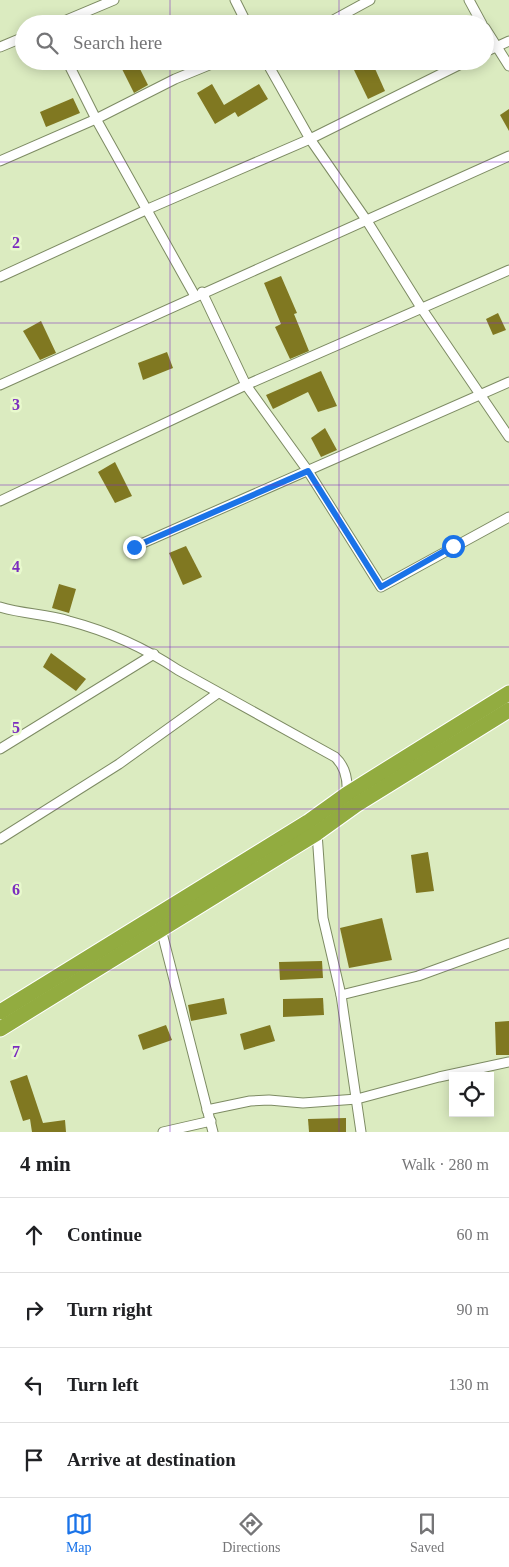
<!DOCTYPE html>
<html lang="en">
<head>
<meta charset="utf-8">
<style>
	:root { --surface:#fff; --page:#f2f2f2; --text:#202124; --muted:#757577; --line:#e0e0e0; --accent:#1a73e8 }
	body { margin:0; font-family:Georgia,serif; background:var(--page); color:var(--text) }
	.controls { position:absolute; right:15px; bottom:15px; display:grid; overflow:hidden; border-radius:0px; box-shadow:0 2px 12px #0003 }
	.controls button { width:45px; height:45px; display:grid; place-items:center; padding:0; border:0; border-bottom:1px solid var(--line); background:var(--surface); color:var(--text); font:25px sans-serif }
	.stop { position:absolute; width:15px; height:15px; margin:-11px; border:4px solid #1a73e8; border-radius:50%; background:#fff }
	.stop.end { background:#1a73e8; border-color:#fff; box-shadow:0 1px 5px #0008 }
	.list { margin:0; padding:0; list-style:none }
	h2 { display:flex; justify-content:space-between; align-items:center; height:65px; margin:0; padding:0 20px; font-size:21px }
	h2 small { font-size:16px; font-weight:400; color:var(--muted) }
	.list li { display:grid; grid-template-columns:32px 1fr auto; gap:15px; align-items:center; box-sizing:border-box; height:75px; padding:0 20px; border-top:1px solid var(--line) }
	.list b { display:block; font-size:19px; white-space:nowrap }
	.list em { font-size:16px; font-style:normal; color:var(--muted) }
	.icon { flex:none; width:28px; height:28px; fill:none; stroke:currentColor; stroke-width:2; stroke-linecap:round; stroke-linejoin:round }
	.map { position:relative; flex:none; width:509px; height:1132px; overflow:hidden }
	.search { position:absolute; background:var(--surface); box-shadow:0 2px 12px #0003; left:15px; right:15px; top:15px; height:55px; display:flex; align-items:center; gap:12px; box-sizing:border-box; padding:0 18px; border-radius:28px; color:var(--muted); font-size:19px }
	.sheet { height:365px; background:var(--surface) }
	nav { display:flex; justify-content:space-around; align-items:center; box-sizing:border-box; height:70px; border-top:1px solid var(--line); background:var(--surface); font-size:14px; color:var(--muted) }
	nav a { display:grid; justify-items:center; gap:2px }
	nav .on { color:var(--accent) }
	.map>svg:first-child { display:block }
	.building { fill:#807821 }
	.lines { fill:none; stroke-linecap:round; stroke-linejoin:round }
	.minor-casing { stroke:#7d8b63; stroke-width:11 }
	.trunk-casing { stroke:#fff; stroke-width:17 }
	.minor { stroke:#fff; stroke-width:9 }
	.trunk { stroke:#92ac40; stroke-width:15 }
	.route { stroke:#1a73e8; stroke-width:6 }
	.grid { fill:none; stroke:#7b2cbf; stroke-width:1; stroke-opacity:0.55 }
	.grid-label { font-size:16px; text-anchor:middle; font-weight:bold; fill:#7b2cbf; stroke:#e8f9cd; stroke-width:5; stroke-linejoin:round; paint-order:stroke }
</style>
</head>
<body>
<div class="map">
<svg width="509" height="1132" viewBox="0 0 509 1132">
	<rect width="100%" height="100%" fill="#dbebc0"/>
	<g class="building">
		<polygon points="118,61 136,61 148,85 134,93"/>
		<polygon points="372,62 385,91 368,99 354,70"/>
		<polygon points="212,84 224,105 259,84 268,99 238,117 235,112 215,124 197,93"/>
		<polygon points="73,98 80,113 46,127 40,112"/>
		<polygon points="509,109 509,131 500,115"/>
		<polygon points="281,276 297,313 294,314 309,351 290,359 275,327 281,324 264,283"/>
		<polygon points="498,313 506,330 493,335 486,319"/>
		<polygon points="41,321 56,353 40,360 23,331"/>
		<polygon points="167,352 173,368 143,380 138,363"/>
		<polygon points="321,371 337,406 318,412 308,392 273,409 266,395"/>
		<polygon points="325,428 337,450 321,457 311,438"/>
		<polygon points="115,462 132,496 115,503 98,472"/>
		<polygon points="186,546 202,577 183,585 169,553"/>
		<polygon points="59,584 76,589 69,613 52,608"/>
		<polygon points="51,653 86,679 76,691 43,667"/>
		<polygon points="428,852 434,891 416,893 411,855"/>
		<polygon points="382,918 392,960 349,968 340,928"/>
		<polygon points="322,961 323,978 280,980 279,962"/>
		<polygon points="224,998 227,1014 191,1021 188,1005"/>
		<polygon points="323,998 324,1015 283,1017 283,999"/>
		<polygon points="509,1021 509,1055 496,1055 495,1022"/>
		<polygon points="166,1025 172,1040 143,1050 138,1035"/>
		<polygon points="270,1025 275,1041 244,1050 240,1034"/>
		<polygon points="27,1075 43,1123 65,1120 66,1132 32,1132 30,1119 23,1121 10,1081"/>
		<polygon points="346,1118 346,1132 309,1132 308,1119"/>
	</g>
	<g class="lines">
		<defs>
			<g id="minor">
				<polyline points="235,0 247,24"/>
				<polyline points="469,0 482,24"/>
				<polyline points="57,24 114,0"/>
				<polyline points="326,24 370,0"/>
				<polyline points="485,28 509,66"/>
				<polyline points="0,47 24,37"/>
				<polyline points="485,52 509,41"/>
				<polyline points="67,61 96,119 195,296"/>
				<polyline points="266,61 310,139 367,221 422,309 509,437"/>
				<polyline points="0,161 96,119 175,79 219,61"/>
				<polyline points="0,277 148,209 310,139 467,61"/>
				<polyline points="202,292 246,385 308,471 381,587 509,517"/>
				<path d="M0,385C169,308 340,233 509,156"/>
				<polyline points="0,501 246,385 509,270"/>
				<polyline points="134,547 509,382"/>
				<path d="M0,607C23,614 46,614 69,621C107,631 145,648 178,670L335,757C345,766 348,780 347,794"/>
				<polyline points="0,749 154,654"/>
				<polyline points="317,833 323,918 341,995 361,1132"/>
				<polyline points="0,839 119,764 218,693"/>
				<polyline points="161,929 213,1132"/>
				<polyline points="341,995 418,976 509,943"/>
				<polyline points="207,1110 250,1101 269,1100 303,1103 357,1099 439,1077 509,1062"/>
				<polyline points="163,1132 211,1121"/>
			</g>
			<g id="trunk">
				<polyline points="0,1012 308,822 347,794 509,693"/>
				<polyline points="0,1029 317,833 356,805 509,710"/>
			</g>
		</defs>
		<use href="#minor" class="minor-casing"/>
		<use href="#trunk" class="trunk-casing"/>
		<use href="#minor" class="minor"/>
		<use href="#trunk" class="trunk"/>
	</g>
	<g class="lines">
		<polyline class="route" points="134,547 308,471 381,587 453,546"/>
	</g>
	<path class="grid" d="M170,0V24M339,0V24M170,61V1132M339,61V1132M0,162H509M0,323H509M0,485H509M0,647H509M0,809H509M0,970H509"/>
	<g class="grid-label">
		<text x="16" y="248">2</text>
		<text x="16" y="410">3</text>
		<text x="16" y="572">4</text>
		<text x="16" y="733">5</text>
		<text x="16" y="895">6</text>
		<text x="16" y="1057">7</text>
	</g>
</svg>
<div class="controls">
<button><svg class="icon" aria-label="locate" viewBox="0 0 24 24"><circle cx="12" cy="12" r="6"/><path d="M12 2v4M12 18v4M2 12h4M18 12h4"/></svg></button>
</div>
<div class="stop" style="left:453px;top:546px"></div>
<div class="stop end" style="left:134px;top:547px"></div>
<div class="search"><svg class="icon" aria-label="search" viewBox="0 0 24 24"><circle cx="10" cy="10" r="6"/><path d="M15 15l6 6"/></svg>Search here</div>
</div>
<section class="sheet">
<h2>4 min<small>Walk · 280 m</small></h2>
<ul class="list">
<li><svg class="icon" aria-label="ahead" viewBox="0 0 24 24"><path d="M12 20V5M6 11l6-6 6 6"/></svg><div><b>Continue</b></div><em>60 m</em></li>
<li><svg class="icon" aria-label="right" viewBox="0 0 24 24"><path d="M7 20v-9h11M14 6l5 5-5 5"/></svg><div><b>Turn right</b></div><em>90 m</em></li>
<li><svg class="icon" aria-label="left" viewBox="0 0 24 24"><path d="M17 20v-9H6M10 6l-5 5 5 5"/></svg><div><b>Turn left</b></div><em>130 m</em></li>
<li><svg class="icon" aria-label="arrive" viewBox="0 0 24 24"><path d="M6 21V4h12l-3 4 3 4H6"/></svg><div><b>Arrive at destination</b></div></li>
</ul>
</section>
<nav>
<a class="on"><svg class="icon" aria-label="map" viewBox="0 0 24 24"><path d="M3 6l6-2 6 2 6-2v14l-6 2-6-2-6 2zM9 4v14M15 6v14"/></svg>Map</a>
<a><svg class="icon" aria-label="directions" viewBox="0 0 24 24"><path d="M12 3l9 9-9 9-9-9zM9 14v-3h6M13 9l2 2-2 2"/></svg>Directions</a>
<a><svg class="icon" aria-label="saved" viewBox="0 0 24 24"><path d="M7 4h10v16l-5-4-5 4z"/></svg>Saved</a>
</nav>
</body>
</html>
